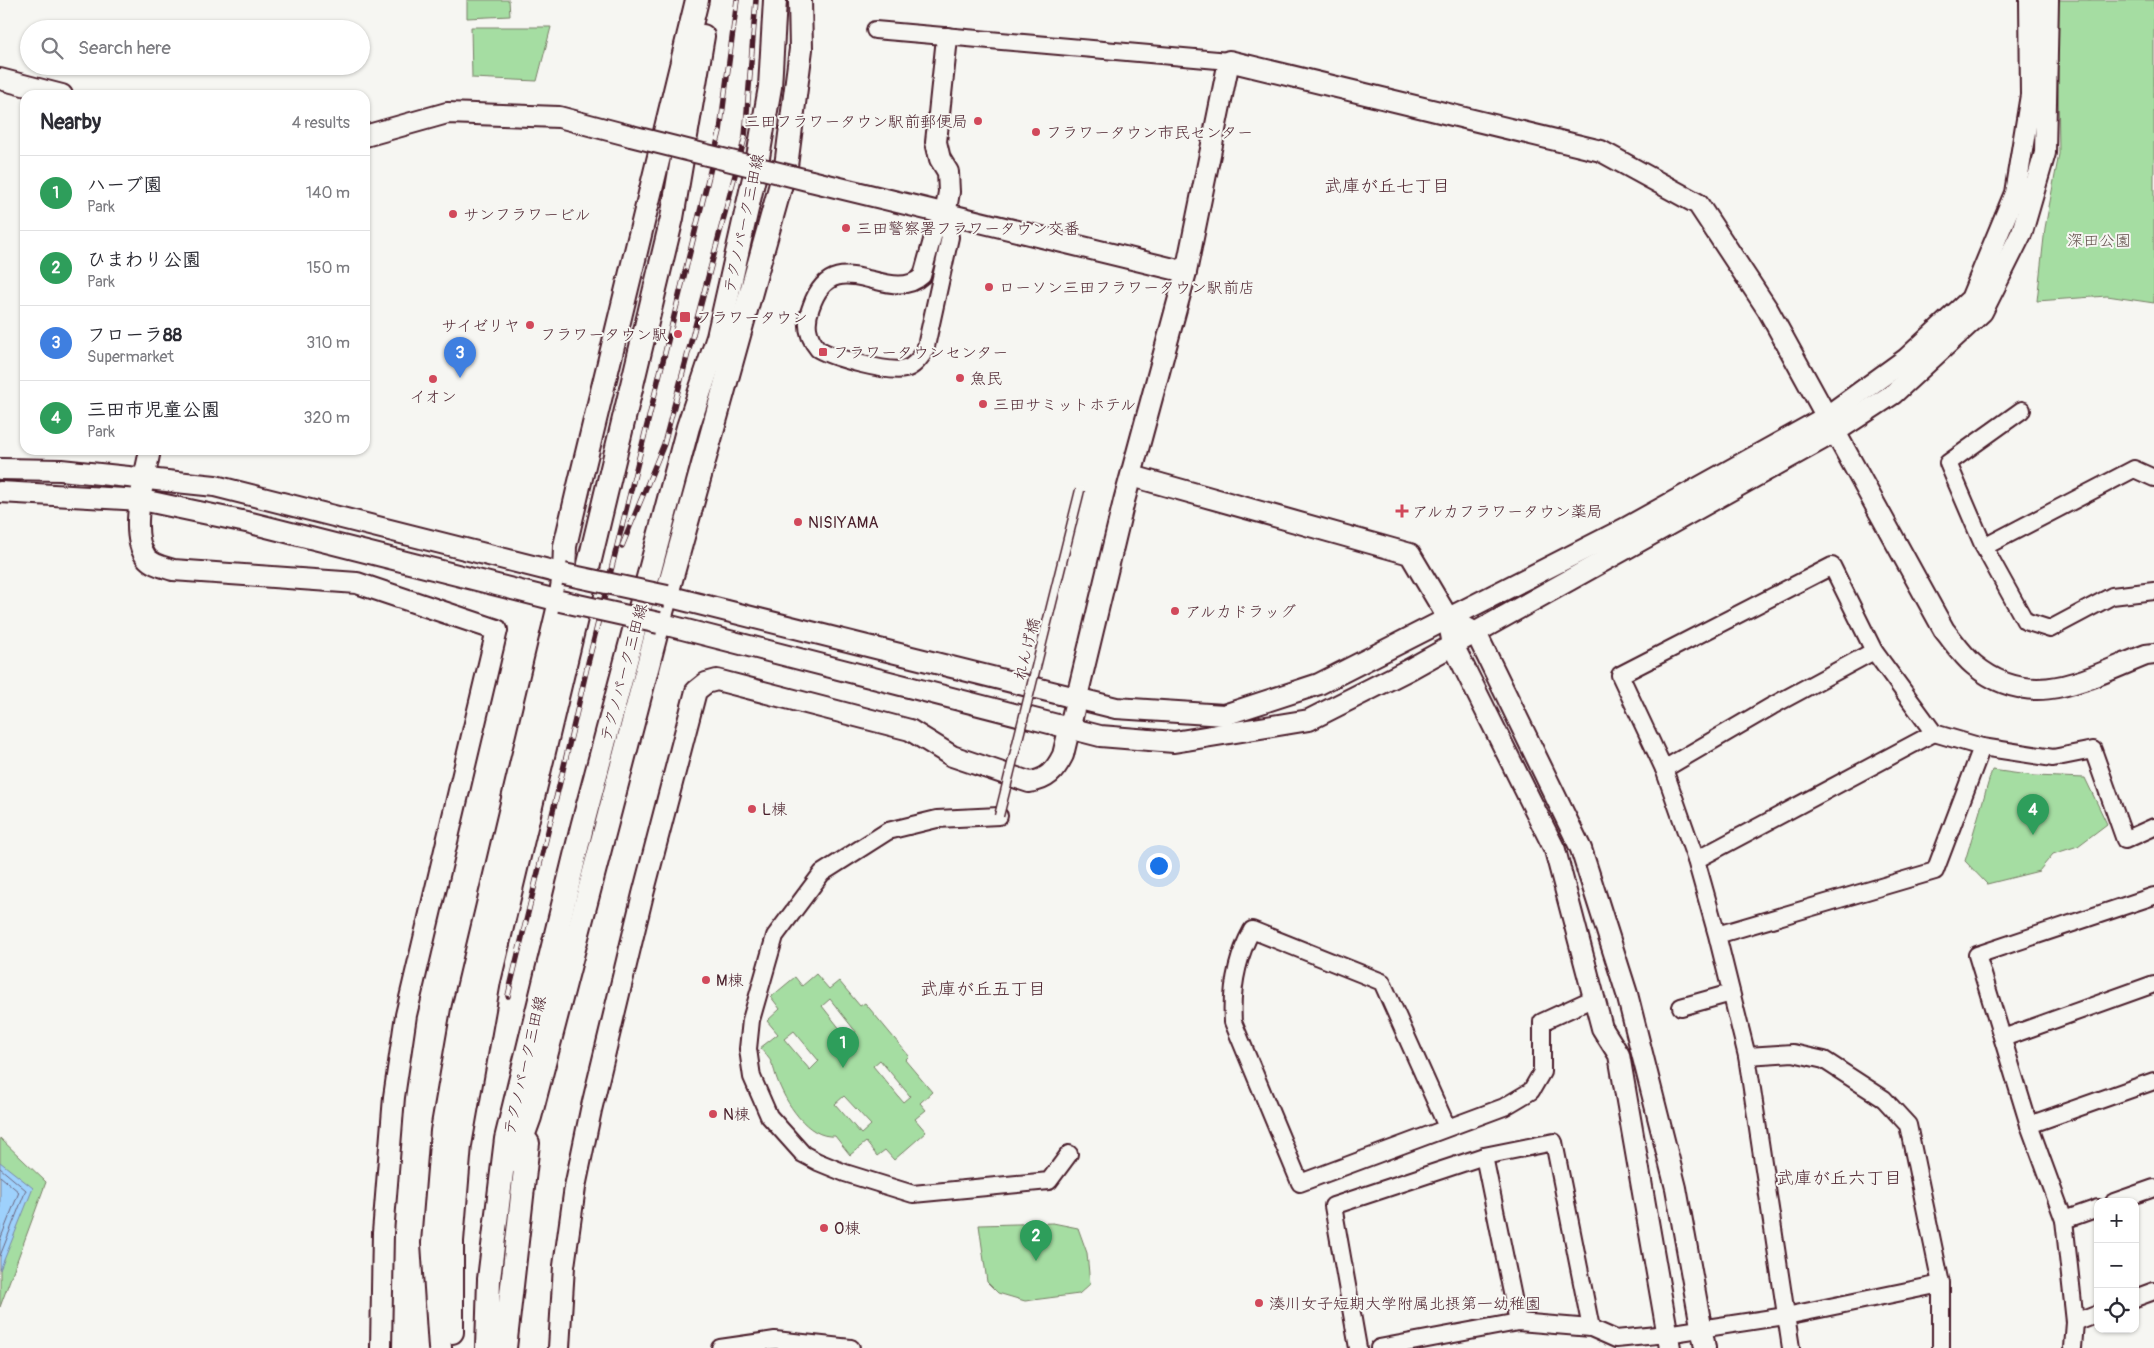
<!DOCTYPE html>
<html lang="en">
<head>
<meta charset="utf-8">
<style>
	:root { --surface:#fff; --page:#f2f2f3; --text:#2b2b33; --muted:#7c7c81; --line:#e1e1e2; --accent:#111827 }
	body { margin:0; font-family:Pangolin,"Klee One",sans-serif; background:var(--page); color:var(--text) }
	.controls { position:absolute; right:15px; bottom:15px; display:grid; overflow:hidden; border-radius:10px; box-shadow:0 1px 4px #0004 }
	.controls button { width:45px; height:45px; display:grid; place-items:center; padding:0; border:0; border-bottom:1px solid var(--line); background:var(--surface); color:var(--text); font:25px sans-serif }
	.you { position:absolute; left:1158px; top:865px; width:18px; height:18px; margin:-12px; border:4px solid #fff; border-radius:50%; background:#1a73e8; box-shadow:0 0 0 8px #1a73e833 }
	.badge { display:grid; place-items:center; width:32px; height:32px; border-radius:50%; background:var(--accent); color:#fff; font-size:16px; font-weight:700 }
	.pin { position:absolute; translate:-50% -41px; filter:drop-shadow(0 1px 2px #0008) }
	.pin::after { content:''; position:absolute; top:26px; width:18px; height:15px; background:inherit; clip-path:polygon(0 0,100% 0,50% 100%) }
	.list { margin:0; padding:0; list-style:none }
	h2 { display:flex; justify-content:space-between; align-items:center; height:65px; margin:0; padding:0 20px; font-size:21px }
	h2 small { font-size:16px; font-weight:400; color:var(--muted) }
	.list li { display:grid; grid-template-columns:32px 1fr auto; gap:15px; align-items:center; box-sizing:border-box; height:75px; padding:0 20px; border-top:1px solid var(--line) }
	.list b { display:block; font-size:19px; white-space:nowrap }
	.list p { margin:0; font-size:16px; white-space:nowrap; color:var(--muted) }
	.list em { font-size:16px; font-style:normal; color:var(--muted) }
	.icon { flex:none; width:28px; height:28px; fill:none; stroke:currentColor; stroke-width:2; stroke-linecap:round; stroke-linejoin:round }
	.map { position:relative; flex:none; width:2154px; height:1348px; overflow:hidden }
	.search { position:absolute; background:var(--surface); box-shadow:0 1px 4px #0004; left:20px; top:20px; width:350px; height:55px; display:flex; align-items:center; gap:12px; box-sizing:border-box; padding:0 18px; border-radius:28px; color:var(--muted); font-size:19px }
	.panel { position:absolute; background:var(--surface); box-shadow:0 1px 4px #0004; left:20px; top:90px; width:350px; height:365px; border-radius:15px }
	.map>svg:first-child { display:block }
	.green { fill:#a5dda2; stroke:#787e66; fill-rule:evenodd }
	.water { fill:#9ed1fc; stroke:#7c8aa8 }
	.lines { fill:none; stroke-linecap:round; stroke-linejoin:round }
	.shore { stroke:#6c667f; stroke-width:1 }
	.minor-casing { stroke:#4a1f2b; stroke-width:20 }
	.tertiary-casing { stroke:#4a1f2b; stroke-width:24 }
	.secondary-casing { stroke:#4a1f2b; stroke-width:26 }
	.minor { stroke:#f6f6f2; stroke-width:16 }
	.tertiary { stroke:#f6f6f2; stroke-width:20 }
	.secondary { stroke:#f6f6f2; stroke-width:22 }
	.rail-casing { stroke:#4a1f2b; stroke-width:5.5 }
	.rail { stroke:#f6f6f2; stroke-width:4; stroke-dasharray:11; stroke-linecap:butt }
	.service-bridge-casing { stroke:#4a1f2b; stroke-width:11; stroke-linecap:butt }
	.tertiary-bridge-casing { stroke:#4a1f2b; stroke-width:24; stroke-linecap:butt }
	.service-bridge { stroke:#f6f6f2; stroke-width:8 }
	.tertiary-bridge { stroke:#f6f6f2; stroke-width:20 }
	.poi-dot { fill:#d1495b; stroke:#f6f6f2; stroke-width:2 }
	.labels { text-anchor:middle; stroke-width:4; stroke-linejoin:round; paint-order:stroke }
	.poi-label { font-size:16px; fill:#4a1f2b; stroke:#f6f6f2; text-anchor:start }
	.street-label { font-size:16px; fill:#4a1f2b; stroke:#f6f6f2 }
	.park-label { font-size:16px; fill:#614e49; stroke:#f6f6f2 }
	.neighbourhood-label { font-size:18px; fill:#4a1f2b; stroke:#f6f6f2 }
</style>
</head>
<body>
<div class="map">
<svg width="2154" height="1348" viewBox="0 0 2154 1348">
	<rect width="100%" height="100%" fill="#f6f6f2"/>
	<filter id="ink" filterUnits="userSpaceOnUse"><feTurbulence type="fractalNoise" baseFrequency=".02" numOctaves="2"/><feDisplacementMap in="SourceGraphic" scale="10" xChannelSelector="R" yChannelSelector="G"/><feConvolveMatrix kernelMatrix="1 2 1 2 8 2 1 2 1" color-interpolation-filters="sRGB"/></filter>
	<g filter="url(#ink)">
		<g class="green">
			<polygon points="467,0 509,0 510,16 467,18"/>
			<polygon points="2057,0 2154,0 2154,303 2107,296 2037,301 2045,228 2059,154"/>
			<polygon points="471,27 551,27 537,81 472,78"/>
			<polygon points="1992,770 2035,776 2085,778 2107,824 2078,846 2053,854 2039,871 1987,884 1965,861"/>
			<path d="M816,974L829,989L839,981L860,1006L865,1003L909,1056L905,1060L932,1092L920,1103L926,1110L915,1119L926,1132L894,1160L885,1150L877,1156L866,1142L850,1155L835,1136C807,1139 785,1101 777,1079C775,1074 774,1068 772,1064C770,1058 764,1053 760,1048L778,1034L767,1021L780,1009L771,997L795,977L802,986ZM830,999L856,1032L848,1039L822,1006ZM794,1031L819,1061L810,1070L784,1039ZM880,1060L910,1096L903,1102L873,1066ZM844,1096L871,1125L861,1134L835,1104Z"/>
			<polygon points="0,1138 46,1182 0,1307"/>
			<polygon points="1053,1223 1078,1228 1087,1253 1090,1284 1079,1294 1025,1301 998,1293 987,1282 979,1225"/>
		</g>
		<polygon class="water" points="0,1162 33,1188 0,1270"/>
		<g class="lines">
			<g class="shore">
				<polyline points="0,1168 26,1190 0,1256"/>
				<polyline points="0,1176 19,1192 0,1240"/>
			</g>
			<defs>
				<g id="minor">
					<polyline points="875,30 1229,61"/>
					<path d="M945,215L950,237L925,351C920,358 914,367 905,369C888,373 834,358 818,349C807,336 805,323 811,307C834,239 889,307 922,276L934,233Z"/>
					<polyline points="2022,410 1948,463 1984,547 2025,621 2050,629 2112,596 2154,591"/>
					<polyline points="1984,547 2134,469 2154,478"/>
					<polyline points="1982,747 2053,758 2093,750 2125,840 2154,827"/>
					<polyline points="1664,769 1772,706 1874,651"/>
					<polyline points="999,816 937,819 888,831 822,873 775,936 751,1020 748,1049 752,1077 769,1116 803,1154 818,1162 845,1173 913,1194 1049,1181 1069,1154"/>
					<polyline points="1696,860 1934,733"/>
					<polyline points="1717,935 1935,871 1982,747 1934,733 1874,651 1832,566 1620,675 1664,769 1696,860 1717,935 1747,1056 1791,1348"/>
					<polyline points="1681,1007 1731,993"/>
					<polyline points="2003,1038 2154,984"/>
					<polyline points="1747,1056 1793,1053 1824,1060 1884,1099 1908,1125 1941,1284 1941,1348"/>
					<polyline points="2029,1125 2154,1081"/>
					<path d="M1447,1127L1382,982L1252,930C1236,959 1231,990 1233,1022L1300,1183L1504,1107L1531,1091L1542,1072V1022L1594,998"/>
					<polyline points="1484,1156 1518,1322"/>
					<polyline points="2114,1202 2154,1188"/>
					<polyline points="2064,1220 2098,1208"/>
					<polyline points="2135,1298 2154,1291"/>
					<polyline points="2075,1322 2098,1313"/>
					<polyline points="720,1348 775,1340 851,1348"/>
					<polyline points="1358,1348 1333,1206 1484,1156 1554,1142 1591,1328"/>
					<polyline points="1379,1348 1518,1322 1591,1328 1616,1339 1667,1334 1786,1316 1941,1284"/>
					<polyline points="2073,1348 2075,1322 2064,1220 2029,1125 1977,955 2154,896"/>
				</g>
				<g id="tertiary">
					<polyline points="0,79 62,95"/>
					<polyline points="365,136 447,113 559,117 631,136"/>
					<polyline points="811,181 1186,272"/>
					<polyline points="945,215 949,192 948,172 940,159 936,142 947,38"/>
					<path d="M150,450C145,478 128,532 146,557C152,565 164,567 173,570L357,583L497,630L406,1015L394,1097L383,1233L381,1348"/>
					<polyline points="0,469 61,470 215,486 564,574"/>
					<polyline points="1132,476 1410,554 1448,618 1453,645 1555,850 1602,1028 1619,1055 1670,1348"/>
					<polyline points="0,492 142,500 251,523 560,601"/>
					<polyline points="667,596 1116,708 1224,715 1319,684 1626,528 1826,417 1906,359 1971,299 2015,193 2031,95 2030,0"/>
					<polyline points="659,623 1100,736 1174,742 1309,720 1410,669 1835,432 1893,394 1982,312 2022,232 2045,153 2048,0"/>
					<polyline points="1465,627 1476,633 1581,849 1627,994 1676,1188 1705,1348"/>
					<path d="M559,1348L564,1266L575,1187L591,1110L643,894L696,691L706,683L717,680L910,730L952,756L1029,782C1047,780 1055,771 1063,755L1124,501L1186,272L1229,61L1601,151L1698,204L1768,310L1944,630C1953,641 1963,656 1974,665C2032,713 2087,678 2146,655L2154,654"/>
				</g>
				<g id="secondary">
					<polyline points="514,1161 530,1117 659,623 786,166 801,49 800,0"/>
					<polyline points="452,1332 452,1241 460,1145 489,981 672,218 703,36"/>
					<polyline points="440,1348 433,1243 442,1131 463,1010 560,601 564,574 565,546 579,486 697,0"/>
					<polyline points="487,1348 489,1279 506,1139 582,827 632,638 688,427 718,337 756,169 770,87 775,0"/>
					<polyline points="505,1348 528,1143"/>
				</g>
			</defs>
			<use href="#minor" class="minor-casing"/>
			<use href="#tertiary" class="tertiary-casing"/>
			<use href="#secondary" class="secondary-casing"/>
			<use href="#minor" class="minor"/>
			<use href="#tertiary" class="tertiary"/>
			<use href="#secondary" class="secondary"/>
			<defs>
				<g id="rail">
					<polyline points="622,546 664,444 745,137 756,0"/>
					<path d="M508,996C534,885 563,775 588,663L720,131L737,0"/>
				</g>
			</defs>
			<use href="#rail" class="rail-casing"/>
			<use href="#rail" class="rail"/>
			<defs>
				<polyline id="service-bridge" points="999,816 1080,490"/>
				<g id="tertiary-bridge">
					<polyline points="631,136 811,181"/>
					<polyline points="564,574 667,596"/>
					<polyline points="560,601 659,623"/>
				</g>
			</defs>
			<use href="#service-bridge" class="service-bridge-casing"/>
			<use href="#tertiary-bridge" class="tertiary-bridge-casing"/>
			<use href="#service-bridge" class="service-bridge"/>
			<use href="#tertiary-bridge" class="tertiary-bridge"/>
		</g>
	</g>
	<g class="poi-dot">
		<circle cx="978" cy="121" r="5"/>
		<circle cx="1036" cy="132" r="5"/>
		<circle cx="453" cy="214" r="5"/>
		<circle cx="846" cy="228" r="5"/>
		<circle cx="989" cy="287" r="5"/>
		<rect x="679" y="311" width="12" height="12" rx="2.5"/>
		<circle cx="530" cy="325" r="5"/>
		<circle cx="678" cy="334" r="5"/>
		<rect x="818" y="347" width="10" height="10" rx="2.5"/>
		<circle cx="960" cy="378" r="5"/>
		<circle cx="433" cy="379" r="5"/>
		<circle cx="983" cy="404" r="5"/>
		<path d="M1399.5 503.5h5v5h5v5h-5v5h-5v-5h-5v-5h5z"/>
		<circle cx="798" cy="522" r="5"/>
		<circle cx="1175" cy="611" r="5"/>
		<circle cx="752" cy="809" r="5"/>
		<circle cx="706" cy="980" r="5"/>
		<circle cx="713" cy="1114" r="5"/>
		<circle cx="824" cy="1228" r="5"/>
		<circle cx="1259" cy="1303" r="5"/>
	</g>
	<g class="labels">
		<g class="poi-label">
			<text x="968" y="127" text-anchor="end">三田フラワータウン駅前郵便局</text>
			<text x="1046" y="138">フラワータウン市民センター</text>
			<text x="463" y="220">サンフラワービル</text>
			<text x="856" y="234">三田警察署フラワータウン交番</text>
			<text x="999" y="293">ローソン三田フラワータウン駅前店</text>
			<text x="696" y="323">フラワータウン</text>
			<text x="520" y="331" text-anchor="end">サイゼリヤ</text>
			<text x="668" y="340" text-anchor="end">フラワータウン駅</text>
			<text x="833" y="358">フラワータウンセンター</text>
			<text x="970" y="384">魚民</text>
			<text x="433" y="402" text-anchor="middle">イオン</text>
			<text x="993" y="410">三田サミットホテル</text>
			<text x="1412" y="517">アルカフラワータウン薬局</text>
			<text x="808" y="528">NISIYAMA</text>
			<text x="1185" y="617">アルカドラッグ</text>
			<text x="762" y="815">L棟</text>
			<text x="716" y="986">M棟</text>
			<text x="723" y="1120">N棟</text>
			<text x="834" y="1234">O棟</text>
			<text x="1269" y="1309">湊川女子短期大学附属北摂第一幼稚園</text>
		</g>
		<g class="street-label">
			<text transform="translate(743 223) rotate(-78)" y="6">テクノパーク三田線</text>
			<text transform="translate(1026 649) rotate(-76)" y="6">れんげ橋</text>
			<text transform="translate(623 672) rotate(-75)" y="6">テクノパーク三田線</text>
			<text transform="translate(524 1065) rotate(-77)" y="6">テクノパーク三田線</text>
		</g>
		<g class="park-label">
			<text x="2099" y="246">深田公園</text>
		</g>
		<g class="neighbourhood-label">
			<text x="1387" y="192">武庫が丘七丁目</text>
			<text x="983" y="995">武庫が丘五丁目</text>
			<text x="1839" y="1184">武庫が丘六丁目</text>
		</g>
	</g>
</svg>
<div class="controls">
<button>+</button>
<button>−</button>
<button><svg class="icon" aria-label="locate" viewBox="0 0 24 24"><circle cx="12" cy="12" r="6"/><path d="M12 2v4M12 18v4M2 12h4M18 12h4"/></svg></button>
</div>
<div class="you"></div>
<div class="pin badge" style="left:843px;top:1068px;background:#2e9e5b">1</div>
<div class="pin badge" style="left:1036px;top:1261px;background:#2e9e5b">2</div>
<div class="pin badge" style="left:460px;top:378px;background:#3f7fe0">3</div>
<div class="pin badge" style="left:2033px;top:835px;background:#2e9e5b">4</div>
<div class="search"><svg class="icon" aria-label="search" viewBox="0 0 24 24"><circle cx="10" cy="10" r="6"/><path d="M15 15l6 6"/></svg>Search here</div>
<section class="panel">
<h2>Nearby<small>4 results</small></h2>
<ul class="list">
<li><span class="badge" style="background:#2e9e5b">1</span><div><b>ハーブ園</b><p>Park</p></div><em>140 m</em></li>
<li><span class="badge" style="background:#2e9e5b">2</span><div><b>ひまわり公園</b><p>Park</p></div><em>150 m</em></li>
<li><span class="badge" style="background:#3f7fe0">3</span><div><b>フローラ88</b><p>Supermarket</p></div><em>310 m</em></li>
<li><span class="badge" style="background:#2e9e5b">4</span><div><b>三田市児童公園</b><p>Park</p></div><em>320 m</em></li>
</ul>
</section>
</div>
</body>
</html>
